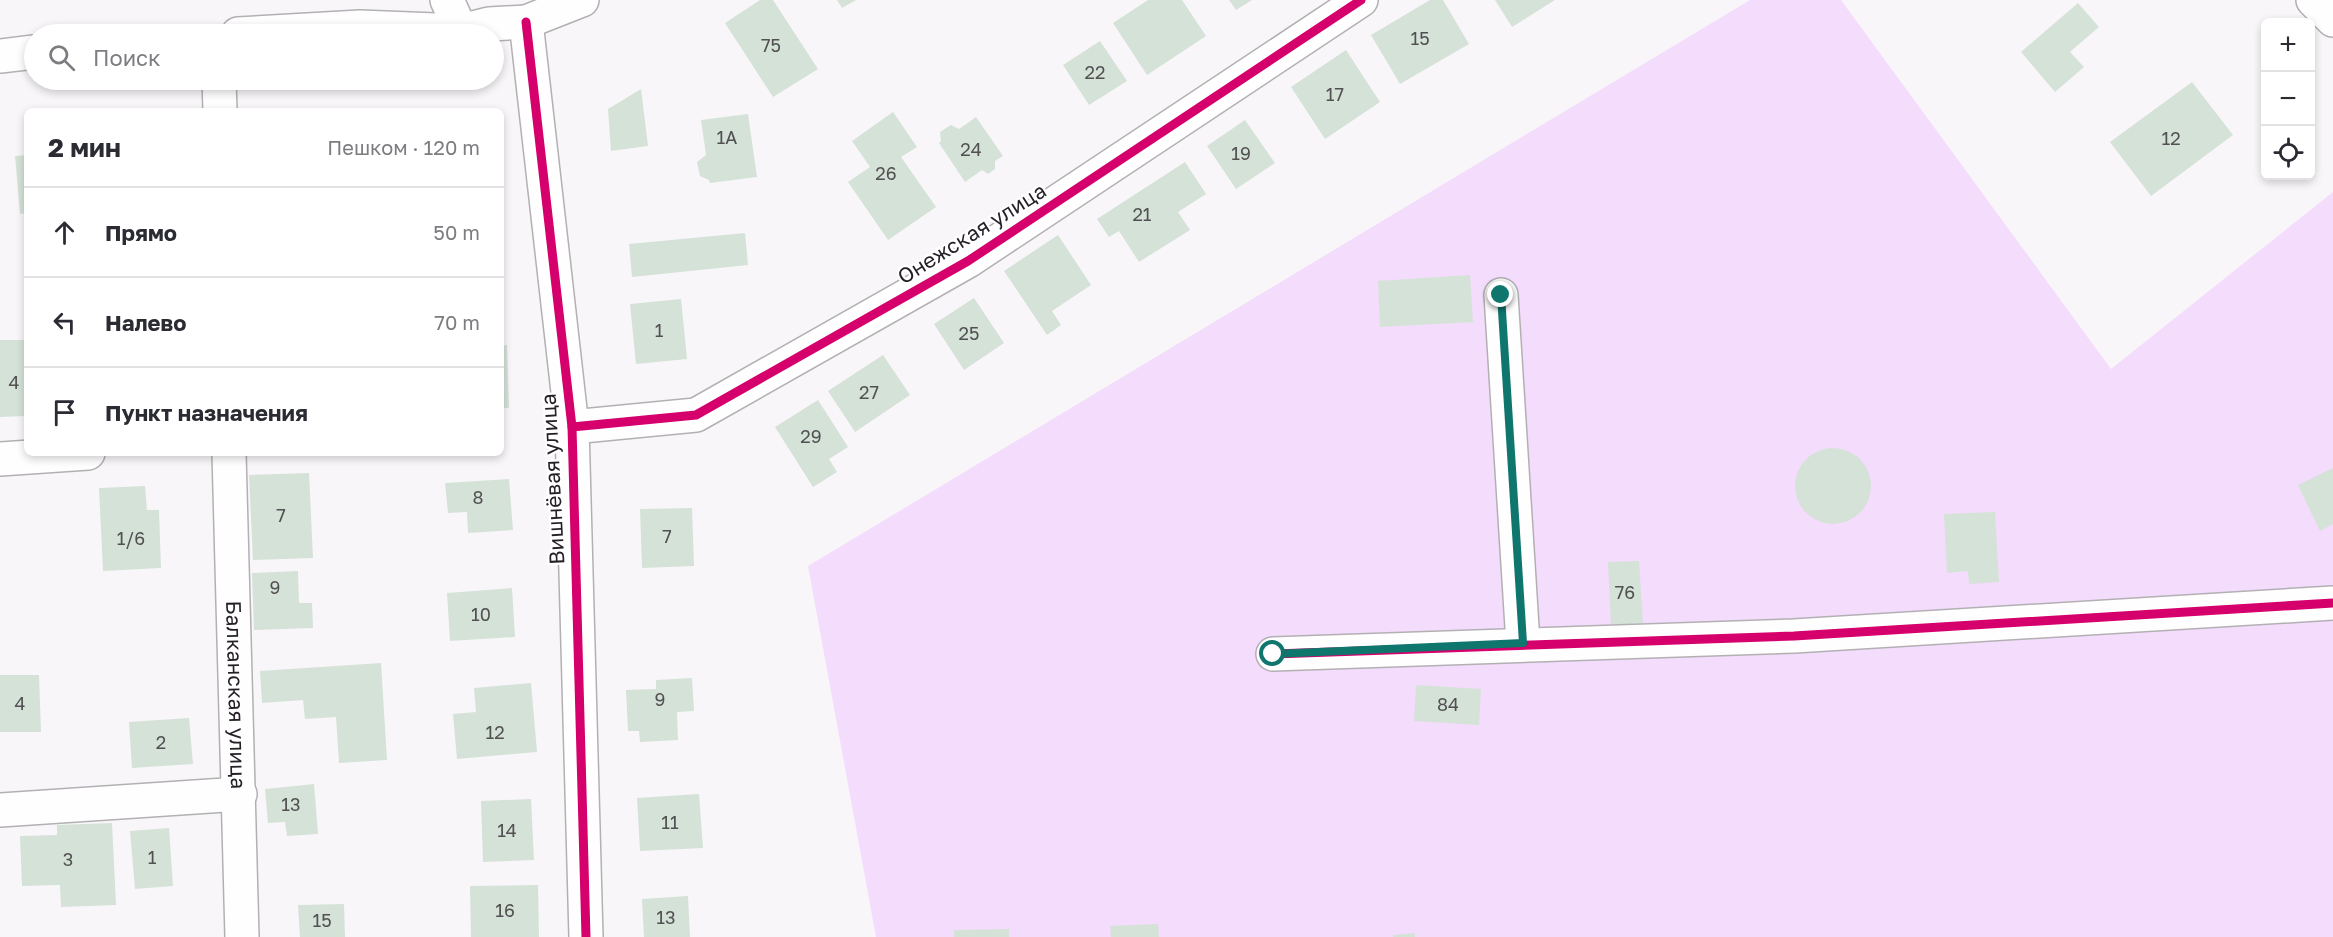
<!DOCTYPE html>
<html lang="ru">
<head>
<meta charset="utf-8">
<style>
	:root { --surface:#fff; --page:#f7f7f7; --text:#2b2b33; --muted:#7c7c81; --line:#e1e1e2 }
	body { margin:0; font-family:"Golos Text",sans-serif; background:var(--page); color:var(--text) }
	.controls { position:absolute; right:18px; top:18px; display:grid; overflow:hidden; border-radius:9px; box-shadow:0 3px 9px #0003 }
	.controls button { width:54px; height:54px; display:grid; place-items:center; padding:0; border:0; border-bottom:2px solid var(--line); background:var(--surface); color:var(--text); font:30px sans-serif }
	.stop { position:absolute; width:18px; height:18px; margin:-14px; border:4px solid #0f766e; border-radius:50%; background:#fff }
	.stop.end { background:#0f766e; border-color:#fff; box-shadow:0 2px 6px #0008 }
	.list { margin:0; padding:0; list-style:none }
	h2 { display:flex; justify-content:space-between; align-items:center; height:78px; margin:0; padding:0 24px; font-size:26px }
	h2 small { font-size:20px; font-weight:400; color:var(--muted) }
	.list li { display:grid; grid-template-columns:39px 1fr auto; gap:18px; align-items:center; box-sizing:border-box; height:90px; padding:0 24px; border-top:2px solid var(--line) }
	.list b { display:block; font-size:22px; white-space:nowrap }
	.list em { font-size:20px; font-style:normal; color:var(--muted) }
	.icon { flex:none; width:33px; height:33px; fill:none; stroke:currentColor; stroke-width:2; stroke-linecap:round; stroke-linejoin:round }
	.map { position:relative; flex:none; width:2333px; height:937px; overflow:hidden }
	.search { position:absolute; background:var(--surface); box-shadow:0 3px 9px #0003; left:24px; top:24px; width:480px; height:66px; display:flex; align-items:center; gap:15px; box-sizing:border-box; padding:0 21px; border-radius:33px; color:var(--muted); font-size:22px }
	.panel { position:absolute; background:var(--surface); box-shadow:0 3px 9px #0003; left:24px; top:108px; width:480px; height:348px; border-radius:9px }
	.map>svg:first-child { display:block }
	.green { fill:#f4dcfc }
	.building { fill:#d5e2d8 }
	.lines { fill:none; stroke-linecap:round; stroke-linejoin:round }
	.street-casing { stroke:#b3b0b4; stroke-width:36 }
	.secondary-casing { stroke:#b3b0b4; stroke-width:36 }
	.street { stroke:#fefefe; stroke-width:33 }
	.secondary { stroke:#fefefe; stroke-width:33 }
	.cycleway-casing { stroke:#fff; stroke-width:13 }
	.cycleway { stroke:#d6006c; stroke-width:9 }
	.route { stroke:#0f766e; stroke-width:8 }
	.labels { text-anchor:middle; stroke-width:4.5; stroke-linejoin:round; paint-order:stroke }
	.number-label { font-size:18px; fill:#515053 }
	.street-label { font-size:21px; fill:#251f27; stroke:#fff }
</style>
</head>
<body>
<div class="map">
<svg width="2333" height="937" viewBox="0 0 2333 937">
	<rect width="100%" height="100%" fill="#f9f6fa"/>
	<polygon class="green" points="1750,0 1841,0 2111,369 2333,192 2333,937 876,937 808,566"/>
	<g class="building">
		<polygon points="760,0 773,0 818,69 773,97 725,23"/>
		<polygon points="837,0 856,0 842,8"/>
		<polygon points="1148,0 1182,0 1206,36 1147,75 1113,23"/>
		<polygon points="1229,0 1252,0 1236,10"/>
		<polygon points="1430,0 1443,0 1469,44 1400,84 1371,35"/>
		<polygon points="1495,0 1555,0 1512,27"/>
		<polygon points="2078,3 2099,27 2070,52 2084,67 2055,92 2021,52"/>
		<polygon points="1100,41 1127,81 1089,105 1063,65"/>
		<polygon points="1346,50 1380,102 1325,139 1291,87"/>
		<polygon points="2192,82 2233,135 2151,196 2110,142"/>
		<polygon points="641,89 648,146 611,151 608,109"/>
		<polygon points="893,112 917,147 901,157 936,207 888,240 848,182 870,167 852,141"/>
		<polygon points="748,114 757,177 710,183 709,180 700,176 697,162 706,155 701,120"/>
		<polygon points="976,117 1003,156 995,161 995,169 988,174 982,170 965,182 939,143 941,141 940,132 951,125 959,129"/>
		<polygon points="1245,120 1275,163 1236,189 1207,146"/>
		<polygon points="27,155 27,213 20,214 15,156"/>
		<polygon points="1185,162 1206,194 1178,212 1190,230 1139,262 1119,231 1109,237 1097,219"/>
		<polygon points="745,233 748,265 632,277 629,244"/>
		<polygon points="1058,235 1091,285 1052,311 1061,325 1047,335 1004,271"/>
		<polygon points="1470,275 1473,322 1380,327 1378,281"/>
		<polygon points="974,298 1004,343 964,370 934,324"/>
		<polygon points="681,299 687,359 636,364 630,304"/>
		<polygon points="0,340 25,340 27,416 0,417"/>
		<polygon points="507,345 509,408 501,408 501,346"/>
		<polygon points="883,355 910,395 855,432 828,391"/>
		<polygon points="818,400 848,447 829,459 837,472 813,487 775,427"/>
		<circle cx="1833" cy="486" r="38"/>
		<polygon points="2333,468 2333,524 2320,531 2298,485"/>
		<polygon points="309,473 313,558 253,560 249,475"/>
		<polygon points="509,479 513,530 468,533 467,512 448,513 445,483"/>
		<polygon points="145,486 147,510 159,510 161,568 103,571 99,488"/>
		<polygon points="692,508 694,566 642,568 640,509"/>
		<polygon points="1995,512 1999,582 1969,584 1968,571 1947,573 1944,514"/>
		<polygon points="1639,561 1643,623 1611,625 1608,562"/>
		<polygon points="298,571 299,603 312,603 313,628 254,630 252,573"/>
		<polygon points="512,588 515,637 450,641 447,593"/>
		<polygon points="381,663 387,760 339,763 336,717 305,719 303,700 262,703 260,671"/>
		<polygon points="0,675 39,675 41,732 0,732"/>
		<polygon points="692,678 694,711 677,712 678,740 640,742 639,731 628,731 626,690 656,689 656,680"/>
		<polygon points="531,683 537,752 457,759 453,714 476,712 474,688"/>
		<polygon points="1416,685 1481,689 1479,725 1414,721"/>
		<polygon points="189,718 193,764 132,768 129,722"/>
		<polygon points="314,784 318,834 287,836 285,822 268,823 265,789"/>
		<polygon points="699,794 703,848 640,851 637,798"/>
		<polygon points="531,799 534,860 483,862 481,801"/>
		<polygon points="112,823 116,905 61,907 60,885 22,886 20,836 57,835 57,825"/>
		<polygon points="169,828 173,886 135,889 130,831"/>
		<polygon points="538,885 539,937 471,937 470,886"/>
		<polygon points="688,896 690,937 644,937 642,899"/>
		<polygon points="344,904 345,937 300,937 298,905"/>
		<polygon points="1158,924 1159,937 1111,937 1110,926"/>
		<polygon points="1009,929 1009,937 954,937 954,930"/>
		<polygon points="1415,933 1415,937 1393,937 1393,935"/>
	</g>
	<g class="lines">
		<defs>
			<g id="street">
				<polyline points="447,0 461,31"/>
				<polyline points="2313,0 2333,20"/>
				<polyline points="526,22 572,427 586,937"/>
				<polyline points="219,80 220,111"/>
				<polyline points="1501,295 1523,643"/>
				<polyline points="572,427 696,415 968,261 1361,0"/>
				<path id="s1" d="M229,453L242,937"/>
				<polyline points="0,459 88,453"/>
				<polyline points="1273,654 1794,636 2333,603"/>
				<polyline points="0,810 240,794"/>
			</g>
			<g id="secondary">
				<polyline points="238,34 360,27 461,31 489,24 526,22 582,0"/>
				<polyline points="0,56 34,52"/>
			</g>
		</defs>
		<use href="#street" class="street-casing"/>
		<use href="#secondary" class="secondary-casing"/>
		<use href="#street" class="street"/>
		<use href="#secondary" class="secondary"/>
		<defs>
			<g id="cycleway">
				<polyline points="526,22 572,427 586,937"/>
				<polyline points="572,427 696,415 968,261 1361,0"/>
				<polyline points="1273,654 1794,636 2333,603"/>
			</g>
		</defs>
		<use href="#cycleway" class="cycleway-casing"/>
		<use href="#cycleway" class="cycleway"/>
	</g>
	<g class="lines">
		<polyline class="route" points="1273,654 1523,643 1501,295"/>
	</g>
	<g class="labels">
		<g class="number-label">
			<text x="1420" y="45">15</text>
			<text x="771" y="52">75</text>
			<text x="1095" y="79">22</text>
			<text x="1335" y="101">17</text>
			<text x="727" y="144">1А</text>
			<text x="2171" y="145">12</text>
			<text x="971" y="156">24</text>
			<text x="1241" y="160">19</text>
			<text x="886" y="180">26</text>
			<text x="1142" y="221">21</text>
			<text x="659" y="337">1</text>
			<text x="969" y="340">25</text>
			<text x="14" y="389">4</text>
			<text x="869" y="399">27</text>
			<text x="811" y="443">29</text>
			<text x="478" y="504">8</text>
			<text x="281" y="522">7</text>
			<text x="667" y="543">7</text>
			<text x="131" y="545">1/6</text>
			<text x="275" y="594">9</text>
			<text x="1625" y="599">76</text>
			<text x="481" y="621">10</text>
			<text x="660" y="706">9</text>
			<text x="20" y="710">4</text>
			<text x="1448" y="711">84</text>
			<text x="495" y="739">12</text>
			<text x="161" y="749">2</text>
			<text x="291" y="811">13</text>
			<text x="670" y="829">11</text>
			<text x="507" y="837">14</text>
			<text x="152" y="864">1</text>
			<text x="68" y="866">3</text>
			<text x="505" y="917">16</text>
			<text x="666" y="924">13</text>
			<text x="322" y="927">15</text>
		</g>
		<g class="street-label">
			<text transform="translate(972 234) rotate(-32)" y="7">Онежская улица</text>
			<text transform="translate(553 479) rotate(-93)" y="7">Вишнёвая улица</text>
			<text dy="7" stroke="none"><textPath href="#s1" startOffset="242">Балканская улица</textPath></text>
		</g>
	</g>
</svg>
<div class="controls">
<button>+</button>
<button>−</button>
<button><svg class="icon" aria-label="locate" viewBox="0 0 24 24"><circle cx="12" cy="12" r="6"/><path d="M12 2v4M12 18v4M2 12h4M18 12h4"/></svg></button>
</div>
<div class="stop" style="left:1273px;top:654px"></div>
<div class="stop end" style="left:1501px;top:295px"></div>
<div class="search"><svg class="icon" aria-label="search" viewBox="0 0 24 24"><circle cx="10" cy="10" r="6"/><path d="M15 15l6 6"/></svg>Поиск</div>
<section class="panel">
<h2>2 мин<small>Пешком · 120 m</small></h2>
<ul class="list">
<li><svg class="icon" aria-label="ahead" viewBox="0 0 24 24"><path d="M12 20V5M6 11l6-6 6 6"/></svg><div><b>Прямо</b></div><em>50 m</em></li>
<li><svg class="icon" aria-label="left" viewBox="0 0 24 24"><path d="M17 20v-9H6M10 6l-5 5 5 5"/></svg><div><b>Налево</b></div><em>70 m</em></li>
<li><svg class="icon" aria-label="arrive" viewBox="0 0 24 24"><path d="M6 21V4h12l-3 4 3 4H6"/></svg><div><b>Пункт назначения</b></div></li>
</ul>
</section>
</div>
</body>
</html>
